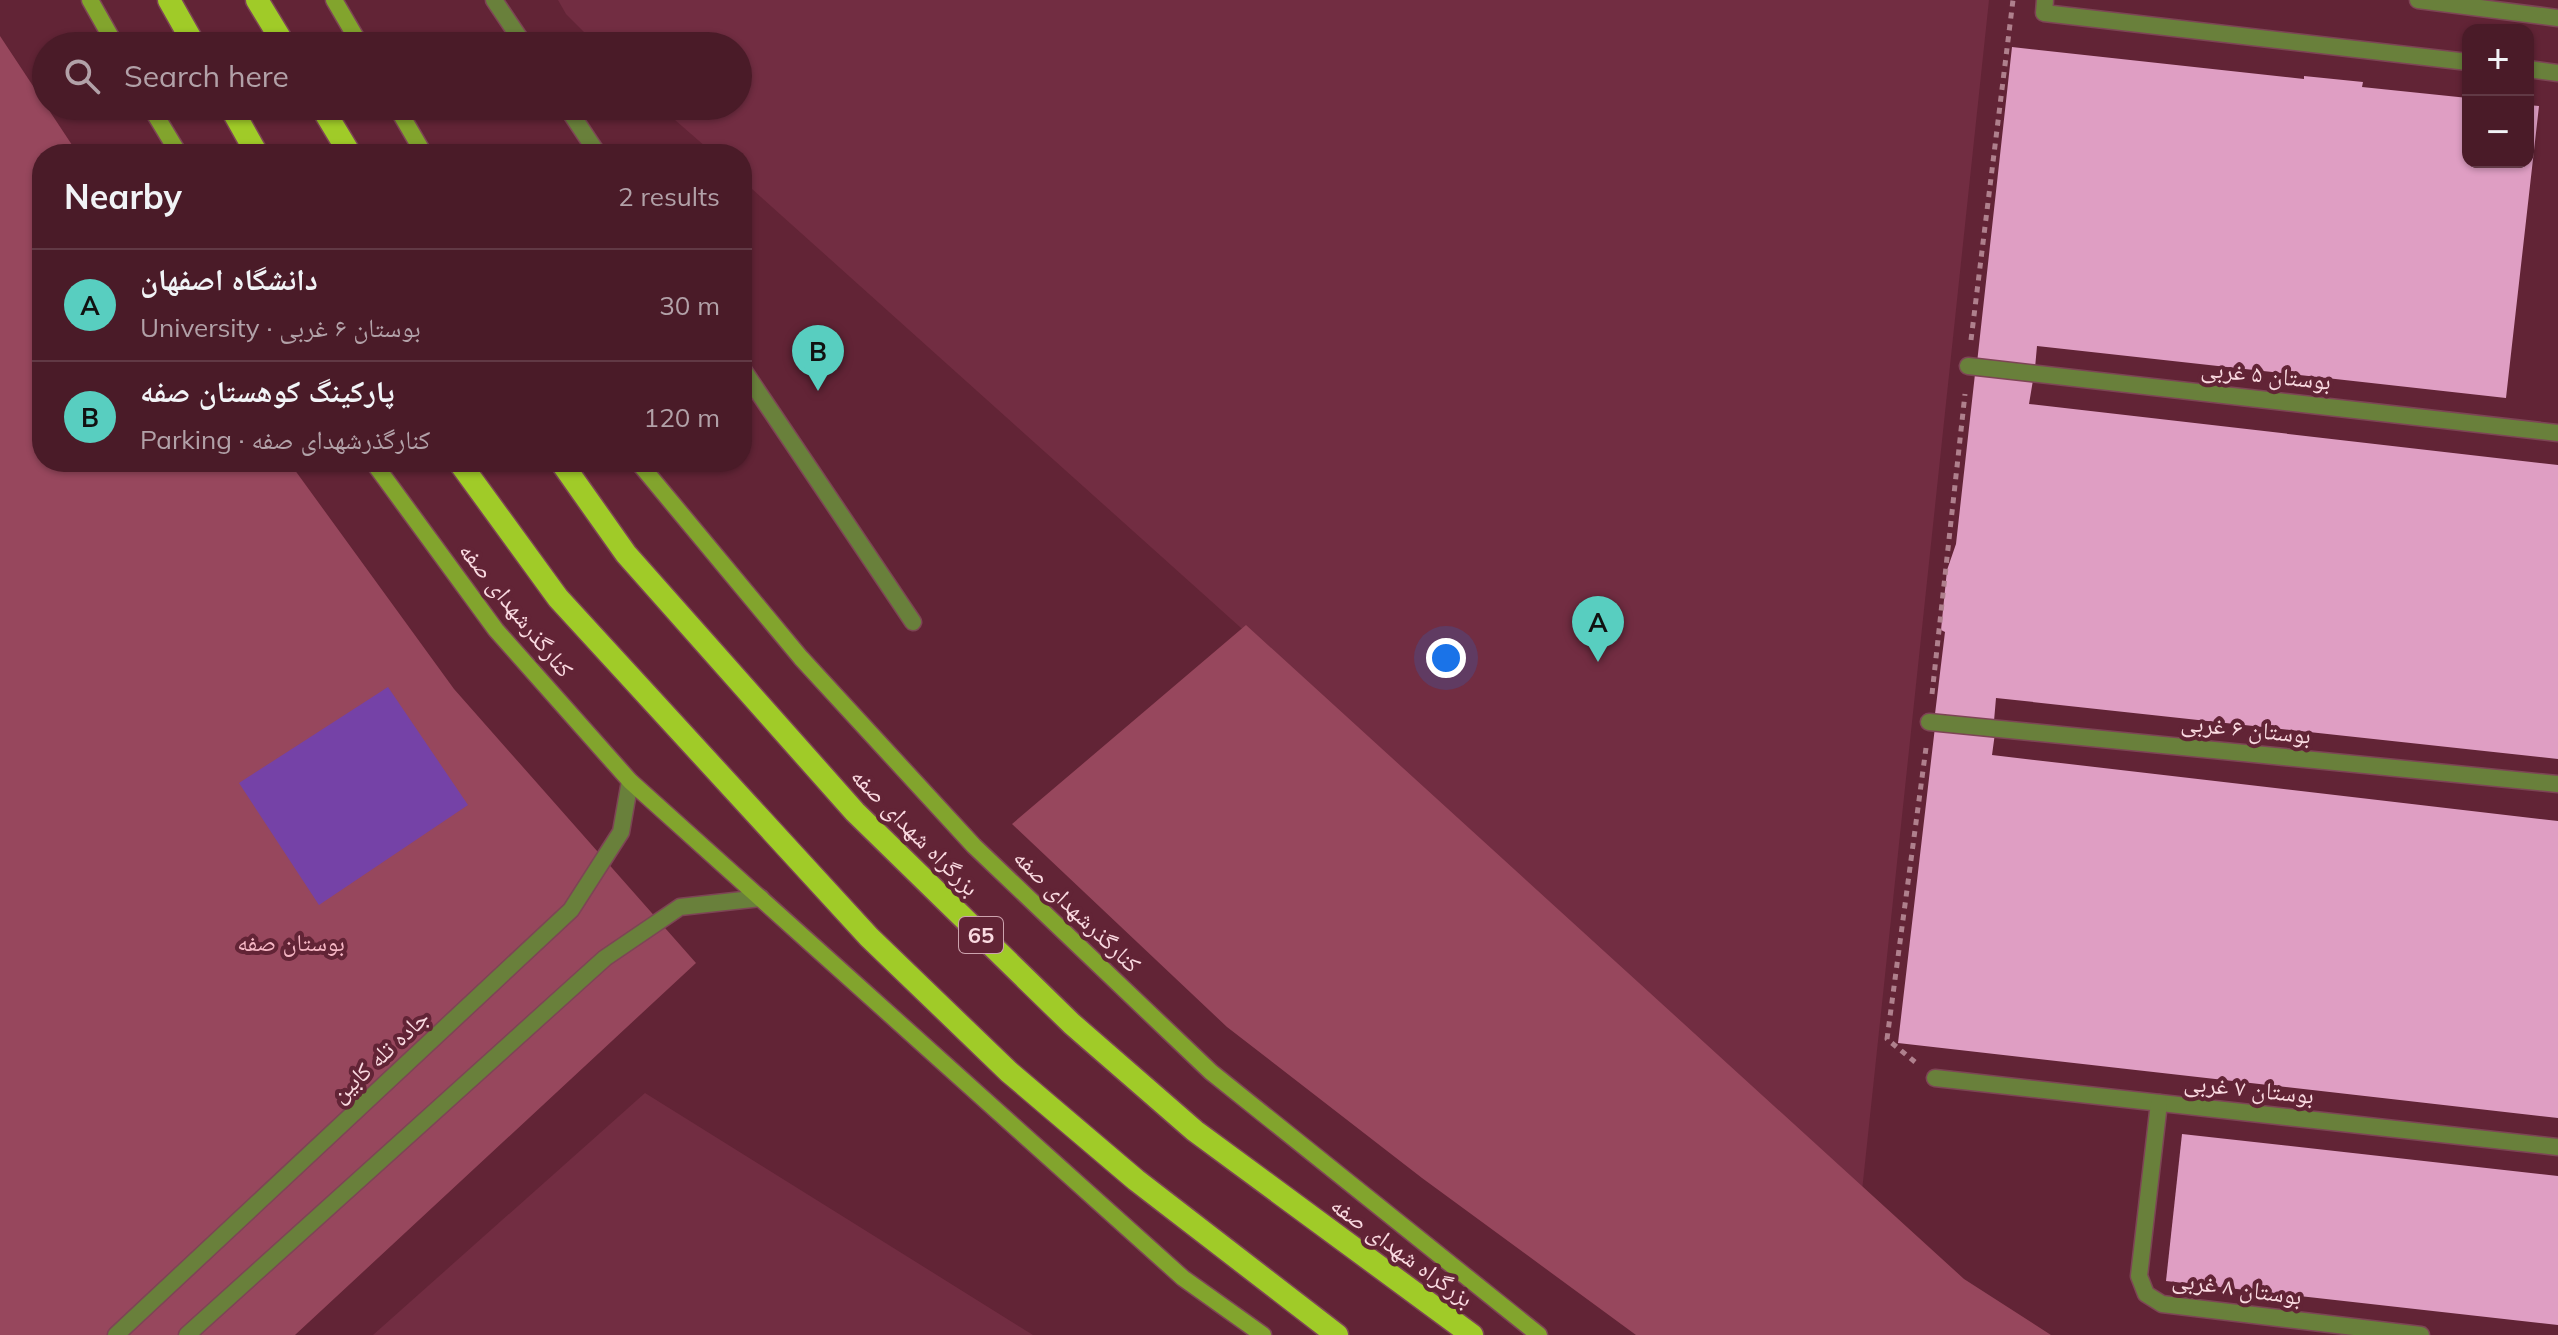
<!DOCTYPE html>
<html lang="en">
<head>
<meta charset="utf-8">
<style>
	:root { --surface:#4a1b28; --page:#512430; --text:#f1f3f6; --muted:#b2a1a8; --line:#613945; --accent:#58cec0 }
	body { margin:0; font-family:Mulish,"Noto Naskh Arabic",sans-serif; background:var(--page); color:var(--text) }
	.controls { position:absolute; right:24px; top:24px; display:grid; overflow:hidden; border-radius:16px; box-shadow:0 2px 6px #0004 }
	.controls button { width:72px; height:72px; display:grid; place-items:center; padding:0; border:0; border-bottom:2px solid var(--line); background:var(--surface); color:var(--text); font:40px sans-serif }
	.you { position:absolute; left:1446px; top:658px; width:28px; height:28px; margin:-20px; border:6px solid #fff; border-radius:50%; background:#1a73e8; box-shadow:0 0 0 12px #1a73e833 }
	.badge { display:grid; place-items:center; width:52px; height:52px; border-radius:50%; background:var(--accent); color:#111; font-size:26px; font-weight:700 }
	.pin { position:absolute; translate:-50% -66px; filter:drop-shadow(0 2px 4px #0008) }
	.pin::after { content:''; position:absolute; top:42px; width:28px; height:24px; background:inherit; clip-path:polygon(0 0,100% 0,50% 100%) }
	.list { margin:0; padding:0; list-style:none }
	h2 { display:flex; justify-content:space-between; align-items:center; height:104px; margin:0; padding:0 32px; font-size:34px }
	h2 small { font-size:26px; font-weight:400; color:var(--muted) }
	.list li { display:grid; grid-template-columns:52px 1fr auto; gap:24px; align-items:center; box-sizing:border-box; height:112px; padding:0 32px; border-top:2px solid var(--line) }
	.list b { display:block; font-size:30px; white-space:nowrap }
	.list p { margin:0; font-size:26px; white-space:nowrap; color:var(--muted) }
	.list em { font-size:26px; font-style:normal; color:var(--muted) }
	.icon { flex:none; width:44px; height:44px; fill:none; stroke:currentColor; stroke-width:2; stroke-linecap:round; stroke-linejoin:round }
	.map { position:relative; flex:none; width:2558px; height:1335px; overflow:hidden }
	.search { position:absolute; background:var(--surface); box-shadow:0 2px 6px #0004; left:32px; top:32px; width:720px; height:88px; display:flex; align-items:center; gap:20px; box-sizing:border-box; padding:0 28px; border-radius:44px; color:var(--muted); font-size:30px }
	.panel { position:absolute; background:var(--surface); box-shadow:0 2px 6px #0004; left:32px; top:144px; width:720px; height:328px; border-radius:32px }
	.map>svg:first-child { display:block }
	.built { fill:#722d42 }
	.green { fill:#97475d }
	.water { fill:#7542a7 }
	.building { fill:#df9ec3 }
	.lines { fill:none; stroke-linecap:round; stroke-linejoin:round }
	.service-casing { stroke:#7d4555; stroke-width:19 }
	.minor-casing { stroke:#7d4555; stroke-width:19 }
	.secondary-casing { stroke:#7d4555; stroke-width:19 }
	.trunk-casing { stroke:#7d4555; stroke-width:25 }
	.path { stroke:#af808d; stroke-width:5; stroke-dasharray:6 6; stroke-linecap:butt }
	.service { stroke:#69803b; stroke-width:16 }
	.minor { stroke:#69803b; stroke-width:16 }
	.secondary { stroke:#82a42d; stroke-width:16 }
	.trunk { stroke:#a0cb28; stroke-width:22 }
	.labels { text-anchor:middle; stroke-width:8; stroke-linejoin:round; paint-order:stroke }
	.shield { fill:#622436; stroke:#cca3ae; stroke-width:2 }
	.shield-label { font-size:22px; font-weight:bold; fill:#fadae1 }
	.street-label { font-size:24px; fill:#fadae1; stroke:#622436 }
	.park-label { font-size:24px; fill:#f5b6c4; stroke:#622436 }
</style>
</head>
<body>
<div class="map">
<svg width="2558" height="1335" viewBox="0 0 2558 1335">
	<rect width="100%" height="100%" fill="#622436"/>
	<g class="built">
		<polygon points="558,0 1989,0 1862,1191 1435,802 742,180 742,154 714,154 659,106 738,106 738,46 598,46 566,14"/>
		<polygon points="645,1093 1033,1335 373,1335"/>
	</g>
	<g class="green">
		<polygon points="0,36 78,154 42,154 42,462 289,462 454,689 696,963 295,1335 0,1335"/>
		<polygon points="1246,625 1964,1279 2051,1335 1636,1335 1422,1178 1227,1027 1012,824"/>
	</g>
	<polygon class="water" points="388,687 468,805 319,905 239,783"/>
	<g class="building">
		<polygon points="2012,47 2304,79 2304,76 2363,82 2362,87 2468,98 2468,162 2528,162 2528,105 2539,106 2506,398 2037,346 2035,368 1977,363"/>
		<polygon points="1975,374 2033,380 2029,404 2558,465 2558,759 1996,698 1994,721 1935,714 1945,632 1941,630 1947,570 1956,544"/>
		<polygon points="1935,727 1995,733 1992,755 2558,821 2558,1118 1898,1043"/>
		<polygon points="2182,1134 2558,1176 2558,1325 2166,1281"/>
	</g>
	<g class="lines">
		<defs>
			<g id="service">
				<polyline points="494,0 525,46"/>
				<polyline points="566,106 598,154"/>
				<polyline points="742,368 913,622"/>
				<polyline points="116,1335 571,910 621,832 630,781"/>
				<polyline points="187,1335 605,958 680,907 761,898"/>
			</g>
			<g id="minor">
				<polyline points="2045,0 2044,13 2468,62"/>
				<polyline points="2418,0 2558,18"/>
				<polyline points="2528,69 2558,73"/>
				<polyline points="1968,366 2558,433"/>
				<polyline points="1929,722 2558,784"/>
				<polyline points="1935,1078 2558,1147"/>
				<polyline points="2159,1103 2139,1276 2146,1294 2162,1304 2421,1335"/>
			</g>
			<g id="secondary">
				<polyline points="90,0 116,46"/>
				<polyline points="334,0 361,46"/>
				<polyline points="150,106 179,154"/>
				<polyline points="396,106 424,154"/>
				<polyline points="373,462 496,630 630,781 1183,1278 1263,1335"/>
				<polyline points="638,462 801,658 974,846 1211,1072 1539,1335"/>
			</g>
			<g id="trunk">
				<polyline points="169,0 195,46"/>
				<polyline points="257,0 285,46"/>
				<polyline points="230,106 257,154"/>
				<polyline points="321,106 350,154"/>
				<polyline points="459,462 558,598 869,937 1009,1072 1136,1180 1337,1335"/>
				<polyline points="561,462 626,554 855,812 1072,1024 1195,1131 1472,1335"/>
			</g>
		</defs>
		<use href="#service" class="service-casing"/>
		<use href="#minor" class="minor-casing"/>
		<use href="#secondary" class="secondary-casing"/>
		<use href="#trunk" class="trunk-casing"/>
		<g class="path">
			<polyline points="1971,340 2013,0"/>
			<polyline points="1932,694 1965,394"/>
			<polyline points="1915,1062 1887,1039 1926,748"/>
		</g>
		<use href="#service" class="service"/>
		<use href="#minor" class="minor"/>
		<use href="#secondary" class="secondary"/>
		<use href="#trunk" class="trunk"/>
	</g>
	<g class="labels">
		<rect class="shield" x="959" y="917" width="44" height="36" rx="6"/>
		<g class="shield-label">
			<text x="981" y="943">65</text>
		</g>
		<g class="street-label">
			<text transform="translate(2266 375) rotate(6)" y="8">بوستان ۵ غربی</text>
			<text transform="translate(516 610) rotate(51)" y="8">کنارگذرشهدای صفه</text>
			<text transform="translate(2246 729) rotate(6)" y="8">بوستان ۶ غربی</text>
			<text transform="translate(915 832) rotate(45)" y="8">بزرگراه شهدای صفه</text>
			<text transform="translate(1077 911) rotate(44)" y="8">کنارگذرشهدای صفه</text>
			<text transform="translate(380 1056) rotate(-43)" y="8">جاده تله کابین</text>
			<text transform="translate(2249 1089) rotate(6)" y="8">بوستان ۷ غربی</text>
			<text transform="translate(1402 1252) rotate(36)" y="8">بزرگراه شهدای صفه</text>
			<text transform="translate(2237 1288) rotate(8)" y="8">بوستان ۸ غربی</text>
		</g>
		<g class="park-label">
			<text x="291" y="951">بوستان صفه</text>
		</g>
	</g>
</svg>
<div class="controls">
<button>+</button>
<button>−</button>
</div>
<div class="you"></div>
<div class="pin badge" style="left:1598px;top:662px">A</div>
<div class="pin badge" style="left:818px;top:391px">B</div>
<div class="search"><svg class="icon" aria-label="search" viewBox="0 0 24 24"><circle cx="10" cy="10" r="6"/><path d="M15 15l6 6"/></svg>Search here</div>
<section class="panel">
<h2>Nearby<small>2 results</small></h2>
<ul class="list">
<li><span class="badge">A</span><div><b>دانشگاه اصفهان</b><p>University · بوستان ۶ غربی</p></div><em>30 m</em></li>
<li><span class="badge">B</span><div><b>پارکینگ کوهستان صفه</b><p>Parking · کنارگذرشهدای صفه</p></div><em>120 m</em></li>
</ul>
</section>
</div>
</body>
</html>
